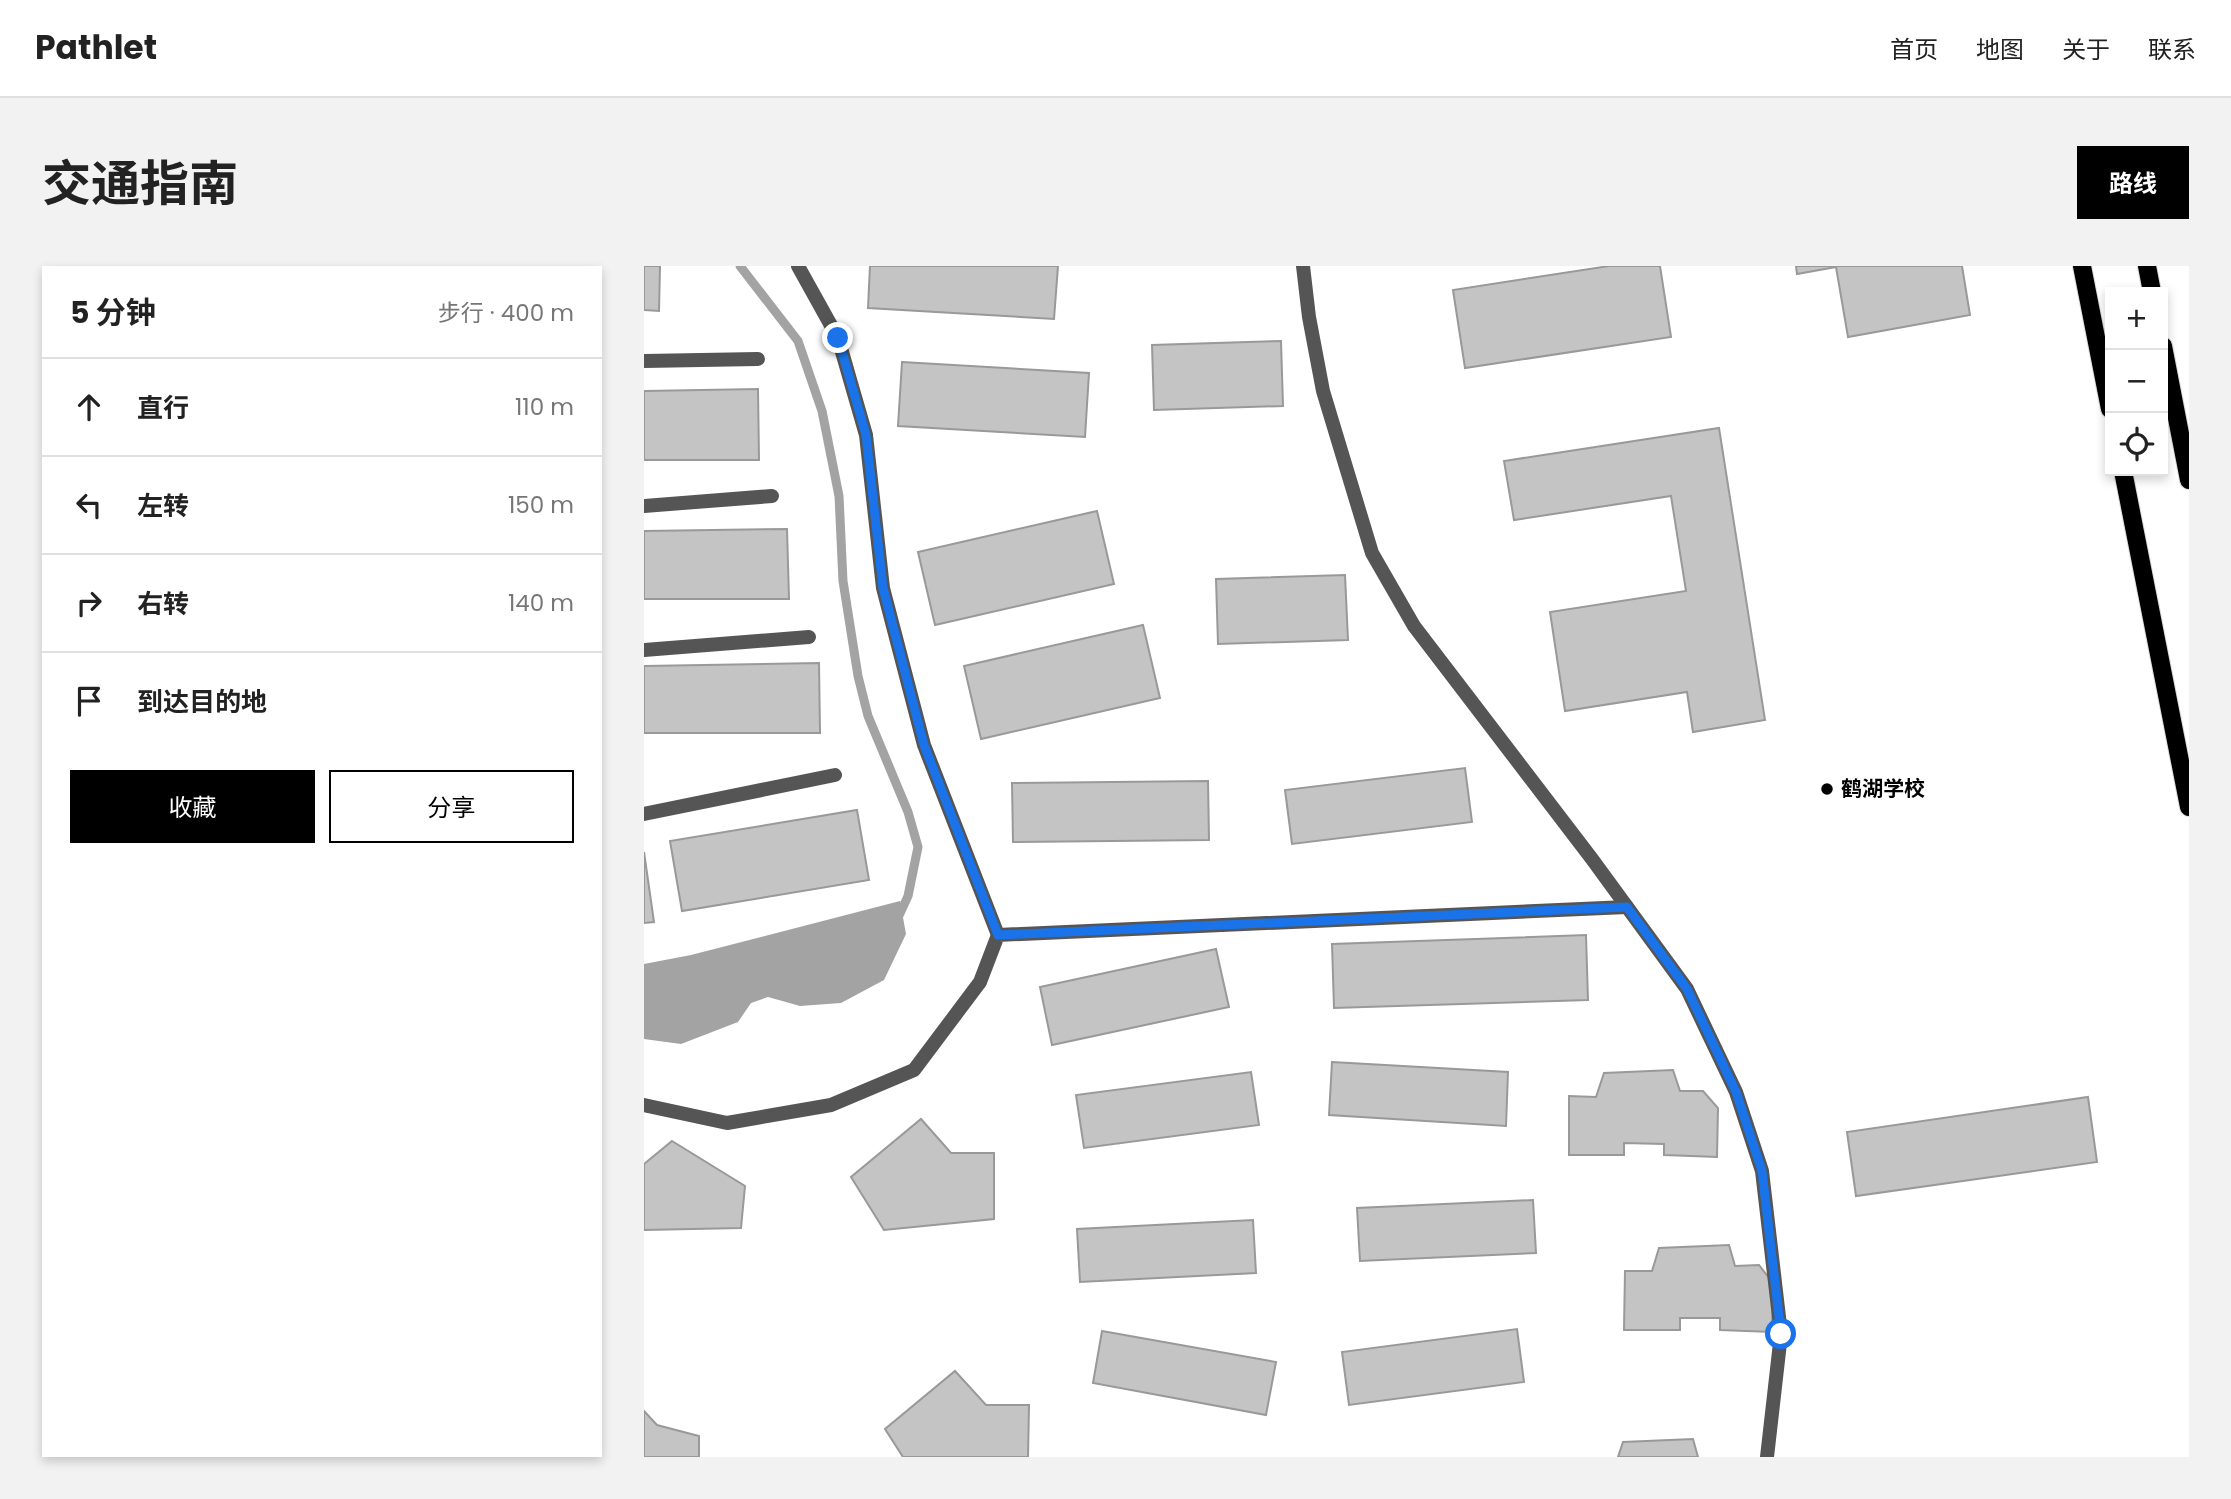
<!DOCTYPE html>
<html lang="zh">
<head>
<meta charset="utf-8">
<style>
	:root { --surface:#fff; --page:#f2f2f2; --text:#222; --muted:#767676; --line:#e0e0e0; --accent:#000 }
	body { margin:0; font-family:Poppins,"Noto Sans SC",sans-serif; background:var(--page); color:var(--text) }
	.controls { position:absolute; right:21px; top:21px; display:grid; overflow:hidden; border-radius:0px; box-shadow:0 4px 10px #0003 }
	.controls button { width:63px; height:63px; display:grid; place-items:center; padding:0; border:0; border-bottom:2px solid var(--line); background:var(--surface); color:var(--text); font:35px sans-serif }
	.stop { position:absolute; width:21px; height:21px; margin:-16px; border:5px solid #1a73e8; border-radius:50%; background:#fff }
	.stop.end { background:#1a73e8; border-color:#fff; box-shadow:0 2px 7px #0008 }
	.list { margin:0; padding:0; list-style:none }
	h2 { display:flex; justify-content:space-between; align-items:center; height:91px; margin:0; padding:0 28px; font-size:30px }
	h2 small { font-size:23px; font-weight:400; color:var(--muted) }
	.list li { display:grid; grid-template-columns:46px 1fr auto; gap:21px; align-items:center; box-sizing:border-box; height:98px; padding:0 28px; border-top:2px solid var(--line) }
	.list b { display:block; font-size:26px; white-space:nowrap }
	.list em { font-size:23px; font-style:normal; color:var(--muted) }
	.actions { display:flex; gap:14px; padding:21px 28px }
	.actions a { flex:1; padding:16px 0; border:2px solid var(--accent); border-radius:0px; text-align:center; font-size:24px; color:var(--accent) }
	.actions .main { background:var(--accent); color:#fff }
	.icon { flex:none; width:38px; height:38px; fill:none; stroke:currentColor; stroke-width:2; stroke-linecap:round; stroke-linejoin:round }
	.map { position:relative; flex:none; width:1545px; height:1191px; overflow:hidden; border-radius:0px }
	header { display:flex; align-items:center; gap:42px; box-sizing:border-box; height:98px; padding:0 35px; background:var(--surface); border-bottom:2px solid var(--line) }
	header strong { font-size:33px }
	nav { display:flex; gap:38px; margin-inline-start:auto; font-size:24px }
	.intro { display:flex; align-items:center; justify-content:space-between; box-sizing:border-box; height:168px; padding:0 42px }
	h1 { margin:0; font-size:49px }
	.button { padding:18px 32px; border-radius:0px; background:var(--accent); color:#fff; font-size:24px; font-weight:700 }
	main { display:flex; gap:42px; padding:0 42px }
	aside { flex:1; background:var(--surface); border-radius:0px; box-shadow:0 4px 10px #0003 }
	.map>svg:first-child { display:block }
	.water { fill:#a3a3a3 }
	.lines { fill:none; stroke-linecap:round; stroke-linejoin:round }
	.stream { stroke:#a3a3a3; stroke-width:9 }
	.building { fill:#c4c4c4; stroke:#999; stroke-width:2 }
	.primary-casing { stroke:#dbdbdb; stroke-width:20 }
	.service { stroke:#555; stroke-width:14 }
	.minor { stroke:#555; stroke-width:14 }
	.primary { stroke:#000; stroke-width:18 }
	.route { stroke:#1a73e8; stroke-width:9 }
	.poi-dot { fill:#000; stroke:#fff; stroke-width:2.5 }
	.labels { text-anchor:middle; stroke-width:5; stroke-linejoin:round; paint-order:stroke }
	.poi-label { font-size:21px; font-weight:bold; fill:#000; stroke:#fff; text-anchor:start }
</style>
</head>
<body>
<header>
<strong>Pathlet</strong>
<nav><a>首页</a><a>地图</a><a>关于</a><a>联系</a></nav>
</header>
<div class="intro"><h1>交通指南</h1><a class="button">路线</a></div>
<main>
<aside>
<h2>5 分钟<small>步行 · 400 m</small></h2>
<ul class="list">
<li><svg class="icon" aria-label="ahead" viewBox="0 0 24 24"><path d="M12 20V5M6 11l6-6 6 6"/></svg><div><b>直行</b></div><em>110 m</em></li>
<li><svg class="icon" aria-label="left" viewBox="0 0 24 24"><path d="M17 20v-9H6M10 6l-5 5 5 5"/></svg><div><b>左转</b></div><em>150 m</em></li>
<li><svg class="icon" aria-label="right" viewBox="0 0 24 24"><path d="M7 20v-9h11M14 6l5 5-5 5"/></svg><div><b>右转</b></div><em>140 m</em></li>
<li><svg class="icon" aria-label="arrive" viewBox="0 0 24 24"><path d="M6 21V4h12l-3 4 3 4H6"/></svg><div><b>到达目的地</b></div></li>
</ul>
<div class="actions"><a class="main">收藏</a><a>分享</a></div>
</aside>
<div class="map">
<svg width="1545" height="1191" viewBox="0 0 1545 1191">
	<rect width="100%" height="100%" fill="#fff"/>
	<polygon class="water" points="256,635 262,668 240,714 197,737 156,740 124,731 107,737 94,756 37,778 0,773 0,698 47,689"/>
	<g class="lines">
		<polyline class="stream" points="96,0 154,75 178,145 195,230 199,315 214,410 224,450 264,546 274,581 264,630 253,654"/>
	</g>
	<g class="building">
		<polygon points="0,0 16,0 15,45 0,44"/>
		<polygon points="226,0 414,0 410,53 224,42"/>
		<polygon points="965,0 1016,0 1027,71 821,102 809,24"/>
		<polygon points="1152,0 1318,0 1326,49 1204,71 1192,1 1153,8"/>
		<polygon points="637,75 639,140 510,144 508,79"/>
		<polygon points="258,96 445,107 441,171 254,160"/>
		<polygon points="114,123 115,194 0,194 0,125"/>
		<polygon points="1075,162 1121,454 1049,466 1043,426 921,445 906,346 1042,325 1027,230 870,254 860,195"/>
		<polygon points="453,245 470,318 291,359 274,286"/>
		<polygon points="143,263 145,333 0,333 0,265"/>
		<polygon points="701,309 704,374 574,378 572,313"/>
		<polygon points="499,359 516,432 337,473 320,400"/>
		<polygon points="175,397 176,467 0,467 0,400"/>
		<polygon points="821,502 828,556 648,578 641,524"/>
		<polygon points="564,515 565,574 369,576 368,517"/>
		<polygon points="213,544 225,614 38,645 26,575"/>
		<polygon points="0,586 10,656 0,657"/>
		<polygon points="942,669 944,734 690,742 688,678"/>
		<polygon points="572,683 585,741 408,779 396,721"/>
		<polygon points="688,796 864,806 862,860 685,849"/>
		<polygon points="1029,804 1036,825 1059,825 1074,842 1073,891 1020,889 1020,878 980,877 980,889 925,889 925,830 952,831 960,807"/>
		<polygon points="607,806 615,859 440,882 432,829"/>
		<polygon points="1444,831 1453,896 1212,930 1203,866"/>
		<polygon points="277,853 307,887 350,887 350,953 240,964 207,911"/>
		<polygon points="28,875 101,920 97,962 0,964 0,898"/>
		<polygon points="889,934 892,987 716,995 713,942"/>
		<polygon points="609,954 612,1007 436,1016 433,963"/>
		<polygon points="1085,979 1091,1000 1115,999 1129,1017 1128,1066 1076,1064 1076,1052 1036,1052 1036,1064 980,1064 981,1005 1008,1005 1015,982"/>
		<polygon points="873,1063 880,1116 705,1139 698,1086"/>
		<polygon points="458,1065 632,1096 622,1149 449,1117"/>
		<polygon points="311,1105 342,1139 385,1139 384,1191 259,1191 241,1163"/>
		<polygon points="0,1145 13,1159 55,1170 55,1191 0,1191"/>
		<polygon points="1049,1173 1054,1191 974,1191 979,1176"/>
	</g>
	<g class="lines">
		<defs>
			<g id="primary">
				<polyline points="1438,0 1466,143"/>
				<polyline points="1503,0 1508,26"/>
				<polyline points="1519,80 1545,214"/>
				<polyline points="1479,205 1545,541"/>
			</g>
		</defs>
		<use href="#primary" class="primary-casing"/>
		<g class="service">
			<polyline points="0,95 114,93"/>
			<polyline points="0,240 128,230"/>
			<polyline points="0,384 165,371"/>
			<polyline points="0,548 191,509"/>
		</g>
		<g class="minor">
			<polyline points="154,0 194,72 222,169 239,322 280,479 354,669"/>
			<polyline points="659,0 665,51 679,125 728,287 770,360 948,593 1043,723 1092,826 1118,905 1137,1068 1123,1191"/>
			<polyline points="0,839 83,857 187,839 270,804 336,716 354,669 983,641"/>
		</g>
		<use href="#primary" class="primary"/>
	</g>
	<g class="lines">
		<polyline class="route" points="194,72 222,169 239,322 280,479 354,669 983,641 1043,723 1092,826 1118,905 1137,1068"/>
	</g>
	<circle class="poi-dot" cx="1183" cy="523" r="7"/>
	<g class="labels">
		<g class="poi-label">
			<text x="1197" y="530">鹤湖学校</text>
		</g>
	</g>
</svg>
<div class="controls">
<button>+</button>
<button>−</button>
<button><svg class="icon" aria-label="locate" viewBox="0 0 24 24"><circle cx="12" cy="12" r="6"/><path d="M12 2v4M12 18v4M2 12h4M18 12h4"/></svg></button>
</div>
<div class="stop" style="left:1137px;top:1068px"></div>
<div class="stop end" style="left:194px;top:72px"></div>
</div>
</main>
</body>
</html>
